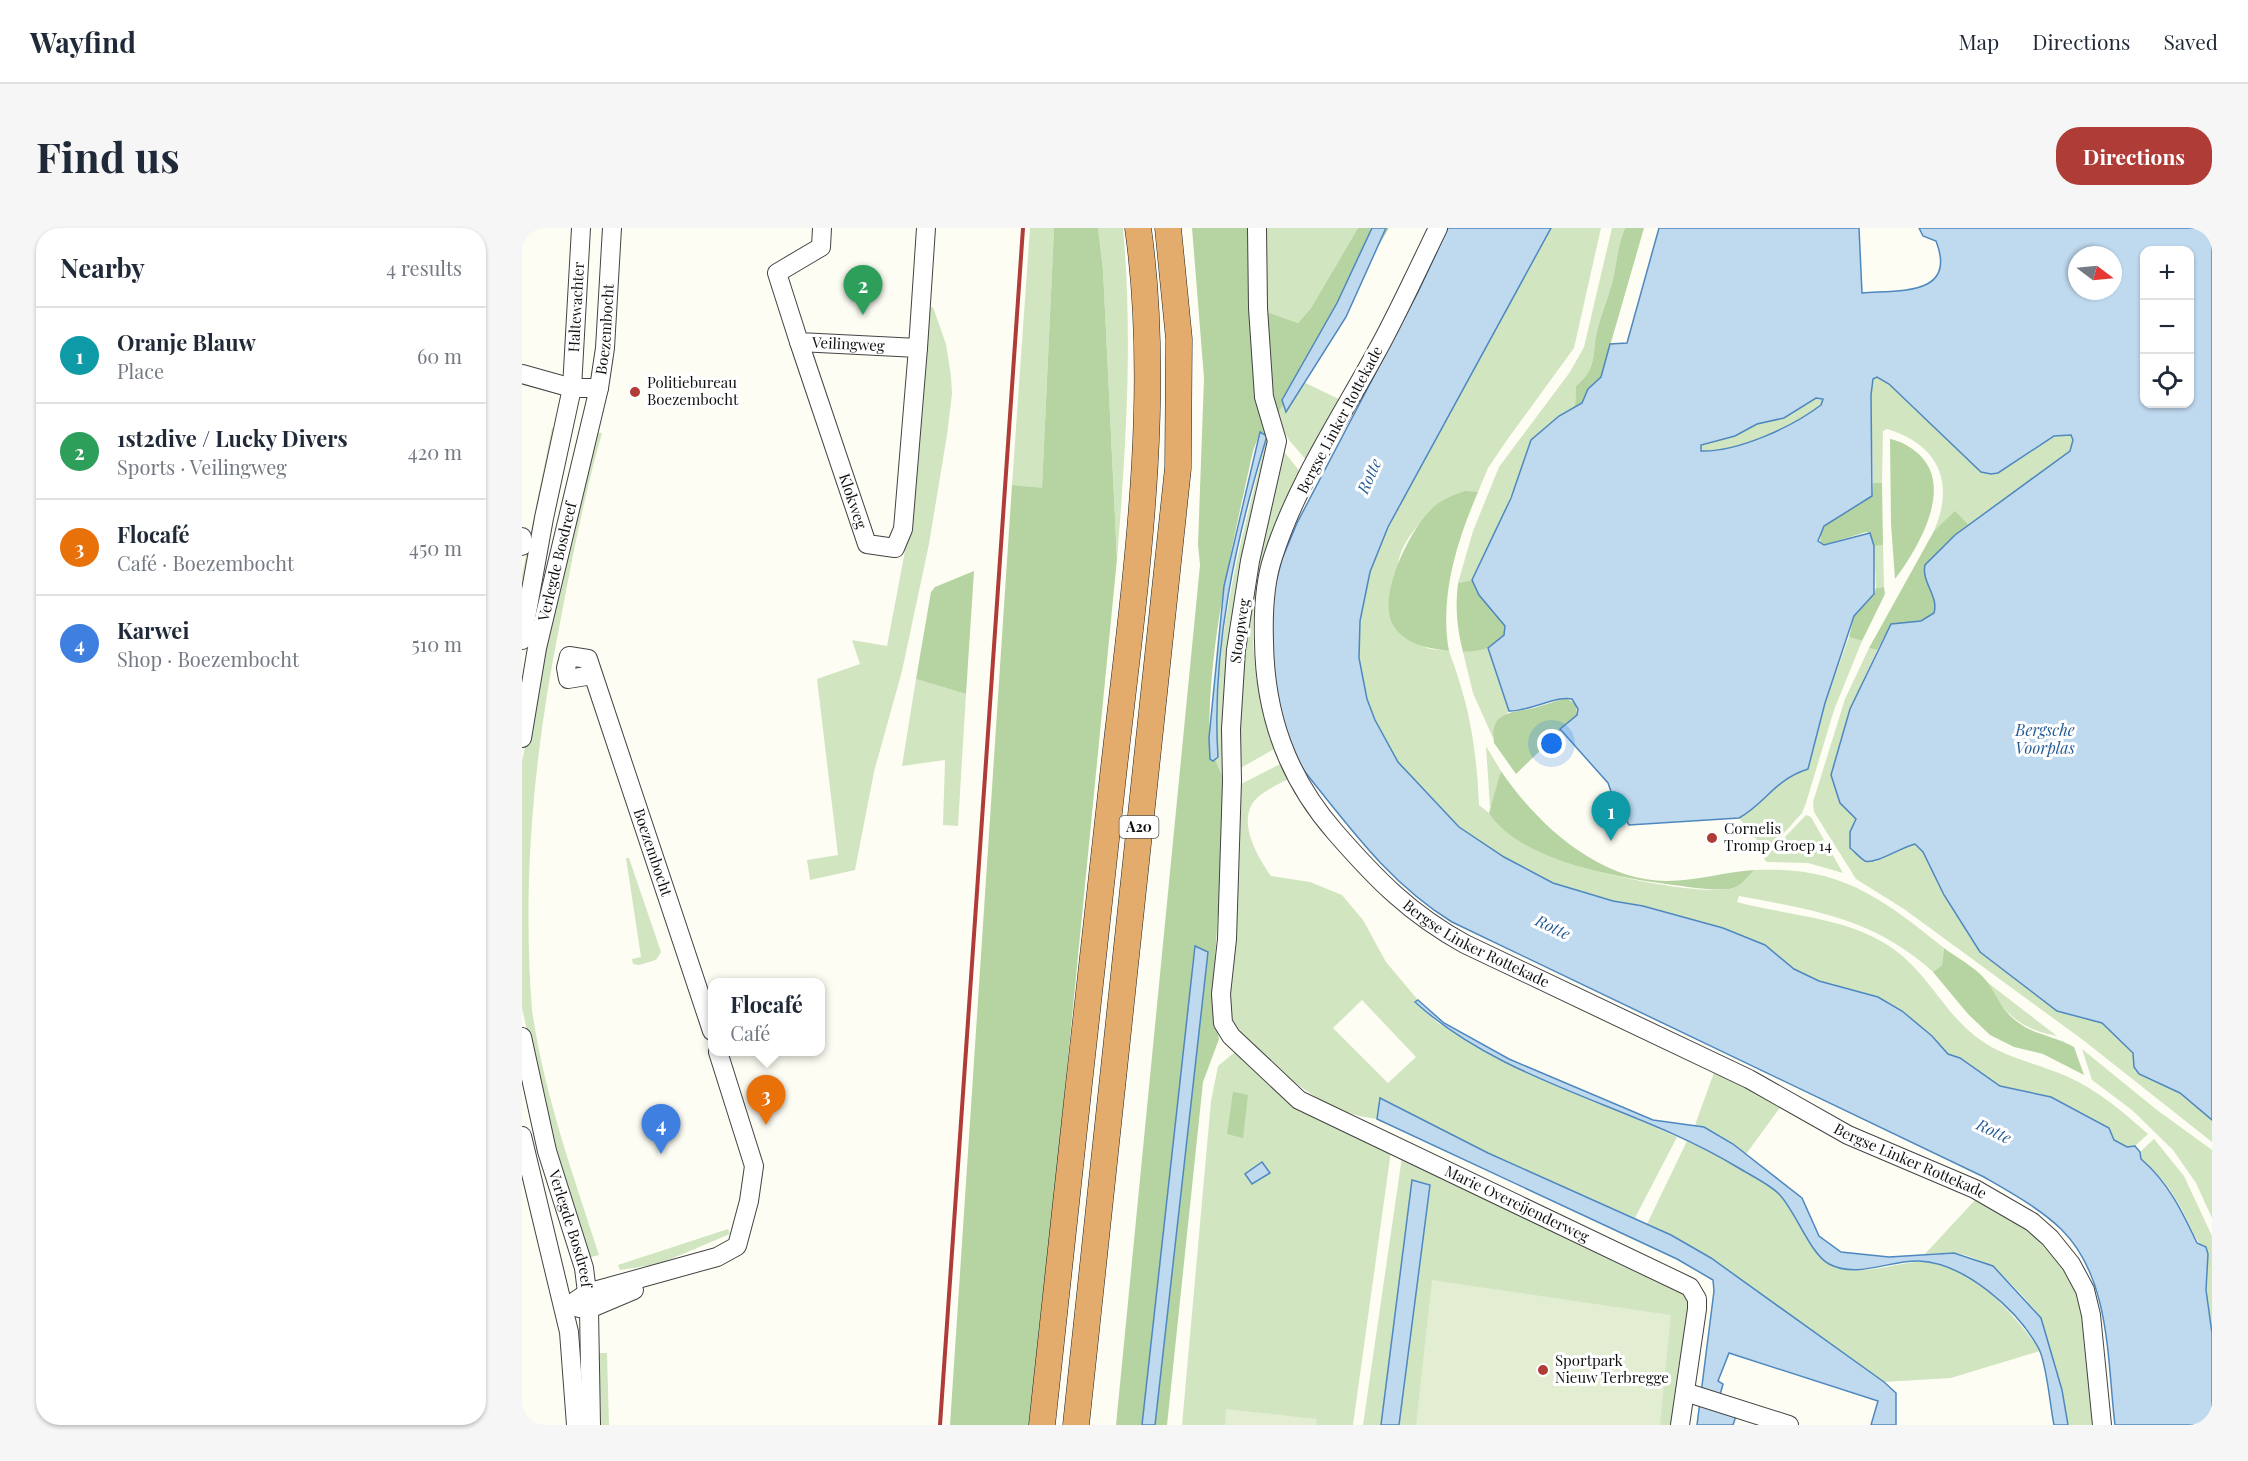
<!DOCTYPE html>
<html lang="en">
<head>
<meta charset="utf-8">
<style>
	:root { --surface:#fff; --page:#f6f6f7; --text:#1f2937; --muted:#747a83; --line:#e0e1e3; --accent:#b03c38 }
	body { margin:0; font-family:"Playfair Display",serif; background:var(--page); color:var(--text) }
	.controls { position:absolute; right:18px; top:18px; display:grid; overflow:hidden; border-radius:12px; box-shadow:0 2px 4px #0004 }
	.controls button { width:54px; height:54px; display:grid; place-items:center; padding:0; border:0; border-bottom:2px solid var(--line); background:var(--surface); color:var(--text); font:30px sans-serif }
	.compass { position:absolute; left:1546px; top:18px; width:54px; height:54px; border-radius:50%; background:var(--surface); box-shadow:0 2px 4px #0004; rotate:106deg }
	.you { position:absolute; left:1030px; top:516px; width:21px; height:21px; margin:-15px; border:4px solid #fff; border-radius:50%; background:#1a73e8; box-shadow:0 0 0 9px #1a73e833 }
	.badge { display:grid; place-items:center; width:39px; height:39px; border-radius:50%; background:var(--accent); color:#fff; font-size:20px; font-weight:700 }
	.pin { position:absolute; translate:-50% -50px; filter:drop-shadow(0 2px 3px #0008) }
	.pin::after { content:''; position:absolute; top:32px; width:21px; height:18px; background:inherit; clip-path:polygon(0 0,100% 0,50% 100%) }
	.popup { position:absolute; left:186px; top:750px; width:117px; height:78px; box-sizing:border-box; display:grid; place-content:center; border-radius:12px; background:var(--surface); filter:drop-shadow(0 2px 4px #0005); font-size:20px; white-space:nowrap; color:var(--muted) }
	.popup b { font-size:22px; color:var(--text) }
	.popup::after { content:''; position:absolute; left:50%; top:100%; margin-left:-12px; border:12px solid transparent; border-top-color:var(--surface) }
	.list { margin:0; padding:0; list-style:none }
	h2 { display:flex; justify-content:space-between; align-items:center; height:78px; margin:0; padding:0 24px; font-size:26px }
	h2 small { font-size:20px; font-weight:400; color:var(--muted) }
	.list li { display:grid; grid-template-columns:39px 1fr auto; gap:18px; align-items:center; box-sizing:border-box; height:96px; padding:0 24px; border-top:2px solid var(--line) }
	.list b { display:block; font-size:22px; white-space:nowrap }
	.list p { margin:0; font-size:20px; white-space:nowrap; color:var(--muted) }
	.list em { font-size:20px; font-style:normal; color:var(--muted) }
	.icon { flex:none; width:33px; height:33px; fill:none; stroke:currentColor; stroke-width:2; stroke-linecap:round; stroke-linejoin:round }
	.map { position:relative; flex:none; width:1690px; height:1197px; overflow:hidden; border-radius:24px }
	header { display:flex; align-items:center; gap:36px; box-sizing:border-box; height:84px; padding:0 30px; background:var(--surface); border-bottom:2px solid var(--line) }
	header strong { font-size:28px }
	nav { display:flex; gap:33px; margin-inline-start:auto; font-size:21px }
	.intro { display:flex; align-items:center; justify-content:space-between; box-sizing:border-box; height:144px; padding:0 36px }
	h1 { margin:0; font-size:42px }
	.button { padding:15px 27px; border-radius:24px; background:var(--accent); color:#fff; font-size:21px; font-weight:700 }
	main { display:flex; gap:36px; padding:0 36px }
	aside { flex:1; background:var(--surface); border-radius:24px; box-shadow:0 2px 4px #0004 }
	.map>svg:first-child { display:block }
	.green { fill:#d1e5c1; fill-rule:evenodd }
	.forest { fill:#b5d4a2 }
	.pitch { fill:#e2edd2 }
	.water { fill:#bfd9ef; stroke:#4e88be; stroke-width:1.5; fill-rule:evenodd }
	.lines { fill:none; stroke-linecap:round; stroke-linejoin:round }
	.minor-casing { stroke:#434343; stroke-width:20 }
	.highway-casing { stroke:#212121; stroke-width:27 }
	.minor { stroke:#fff; stroke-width:18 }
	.highway { stroke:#e3ac6d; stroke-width:26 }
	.rail { stroke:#b03c38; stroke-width:4 }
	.poi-dot { fill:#b03c38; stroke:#fff; stroke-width:2 }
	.labels { text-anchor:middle; stroke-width:6; stroke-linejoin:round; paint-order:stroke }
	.shield { fill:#fff; stroke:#585858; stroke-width:1.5 }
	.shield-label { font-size:14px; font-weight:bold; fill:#101010 }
	.street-label { font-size:15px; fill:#101010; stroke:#fff }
	.poi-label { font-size:15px; fill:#101010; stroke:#fff; text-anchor:start }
	.water-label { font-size:16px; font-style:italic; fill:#275c94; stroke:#fff }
</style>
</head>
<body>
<header>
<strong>Wayfind</strong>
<nav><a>Map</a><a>Directions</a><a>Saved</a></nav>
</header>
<div class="intro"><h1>Find us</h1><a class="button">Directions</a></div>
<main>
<aside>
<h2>Nearby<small>4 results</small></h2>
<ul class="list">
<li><span class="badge" style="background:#0f9aa8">1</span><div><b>Oranje Blauw</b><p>Place</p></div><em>60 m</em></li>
<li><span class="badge" style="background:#2e9e5b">2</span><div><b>1st2dive / Lucky Divers</b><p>Sports · Veilingweg</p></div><em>420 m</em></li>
<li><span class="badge" style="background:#e8710a">3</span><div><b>Flocafé</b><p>Café · Boezembocht</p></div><em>450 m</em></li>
<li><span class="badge" style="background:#3f7fe0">4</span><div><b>Karwei</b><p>Shop · Boezembocht</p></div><em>510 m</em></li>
</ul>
</aside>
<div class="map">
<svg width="1690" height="1197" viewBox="0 0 1690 1197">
	<rect width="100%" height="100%" fill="#fefdf4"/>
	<g class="green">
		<polygon points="508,0 532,0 520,261 490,257"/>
		<path d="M576,0H601C611,111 604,220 595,331L581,41Z"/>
		<polygon points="738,0 836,0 789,80 776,95 742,83"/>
		<path d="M1029,0H1079L1052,120L985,212L966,240L956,264C925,263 877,306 876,339C876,362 884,389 888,413L908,421L927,423C948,480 954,516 957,577C978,594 999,612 1023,625C1055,643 1171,667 1207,661C1219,659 1225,650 1232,642C1318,638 1357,668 1422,720L1420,737L1411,744C1353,691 1292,682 1217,668L1215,674C1274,690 1344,689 1389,736C1414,761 1430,793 1460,813C1482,829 1519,837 1544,848C1576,862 1600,883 1626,906L1613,918L1605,919L1592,912L1587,900L1529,869L1478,859L1438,830L1426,826L1410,808L1380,783L1356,769L1297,753L1272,741L1243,717L1201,700L1121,678L1091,673L1031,655L982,629L937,599L876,534L853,492L845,471L837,430L838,393L848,344L866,299Z"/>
		<path d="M1090,0H1103C1095,18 1095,36 1090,55C1086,70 1080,84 1076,99C1069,125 1077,139 1054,158L1053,179L1014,207L972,308L950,352L936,355L951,303L977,239L1048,144L1062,119Z"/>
		<polygon points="411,79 424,116 429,148 430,166 425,207 407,316 380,443 352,544 333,642 288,652 285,632 316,627 295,451 338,436 330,412 365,418 390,286 407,80"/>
		<path d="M1355,149L1368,156L1459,244L1476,245L1537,206L1549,207L1551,212L1548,223L1447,297L1433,284L1412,303C1433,254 1417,217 1365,201L1361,203L1360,255H1351L1349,167L1351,151Z"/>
		<polygon points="777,152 819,172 785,233 767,212 754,189"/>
		<path d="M1294,170H1301L1299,177C1267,201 1220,222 1179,223V217L1192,211L1205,210L1235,196L1262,190Z"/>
		<polygon points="30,200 36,200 0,392 0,347"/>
		<path d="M70,204L80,205C62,268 50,331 38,395C12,524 0,651 10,782C22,866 51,946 77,1027L65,1030L43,971L0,780V533Z"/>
		<path d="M751,207L704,557L693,531L696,529C689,423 717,321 742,220L745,209Z"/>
		<path d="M760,221L779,245C765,281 747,319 736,357C724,403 735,477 754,520L715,542V429Z"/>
		<polygon points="1361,317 1362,359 1354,360 1352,318"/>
		<path d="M1327,409L1340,413L1312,482L1284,575L1280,585L1245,624L1217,590C1245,574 1252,552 1286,541L1303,475Z"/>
		<polygon points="966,420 987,483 974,497 971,510 951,465 941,424"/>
		<polygon points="1347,420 1355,422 1328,481 1318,575 1334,591 1328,604 1353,634 1376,620 1393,616 1401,624 1458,724 1535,783 1580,795 1611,825 1612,839 1617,846 1658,865 1690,892 1690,914 1561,812 1382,681 1334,651 1292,584 1291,574 1323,471"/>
		<polygon points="394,451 444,466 436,598 421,597 423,532 380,538"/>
		<polygon points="964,518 979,543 972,575 968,579"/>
		<path d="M762,534L770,549C759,555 743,562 734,571C714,592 735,628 749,648L788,654L820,667L841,692L864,734L896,772L893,774L916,795L974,829L1155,909L1113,990L966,925L859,870L855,891C794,885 749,834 706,794L715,558ZM840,772L894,829L866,855L811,800Z"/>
		<polygon points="1284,587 1289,589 1321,645 1286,635 1245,634 1242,631"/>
		<polygon points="104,630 107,630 139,724 134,732 117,737 111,736 110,731 119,729"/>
		<path d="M1465,754L1535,808C1500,802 1480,785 1465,754Z"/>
		<polygon points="1560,821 1635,882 1690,922 1690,990 1674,955 1651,922 1610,882 1570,852"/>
		<polygon points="713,824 869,923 831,1197 660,1197 689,873 696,838"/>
		<polygon points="1194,839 1263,873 1224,926 1182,899 1173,897"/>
		<path d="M1632,911L1662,948L1690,1008V1105L1684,1062L1686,1026C1671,1011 1667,992 1655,973C1645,956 1634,943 1618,931V924Z"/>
		<path d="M1165,913C1189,923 1239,949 1257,966C1273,982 1288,1026 1307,1036C1332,1050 1366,1037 1393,1034C1442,1028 1494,1087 1518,1123L1429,1150L1362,1154L1189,1030L1125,996Z"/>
		<polygon points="880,929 1167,1067 1168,1078 1155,1197 877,1197 908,958 890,952 859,1197 841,1197"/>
		<path d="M1454,971L1504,996L1529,1020L1550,1054L1559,1074L1573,1197H1546L1519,1090C1497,1062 1469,1029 1432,1025C1423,1024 1412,1026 1403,1026Z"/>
		<polygon points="206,1001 208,1006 137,1036 98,1042 96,1037"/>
		<polygon points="77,1125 85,1125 87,1197 79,1197"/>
	</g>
	<g class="forest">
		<polygon points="532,0 576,0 581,41 595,331 510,1197 428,1197 490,257 520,260"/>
		<path d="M670,0H727L744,207L738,204L731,223C709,324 683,427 688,531H693L704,557L690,779L697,811L681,854L645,1197H633L686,724L673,718L620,1197H594L678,337L676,317L682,150Z"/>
		<polygon points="836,0 867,0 754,189 742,83 776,95 789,80"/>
		<path d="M1103,0H1122L1079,149L1066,161L1060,175L1053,179L1054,158C1077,139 1069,125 1076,99C1080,84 1086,70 1090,55C1095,36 1095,18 1103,0Z"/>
		<path d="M1368,211C1378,213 1385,217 1393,223C1435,255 1397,319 1373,351L1369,296Z"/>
		<polygon points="1351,255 1360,255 1361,317 1352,318 1348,305 1344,304 1302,317 1298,316 1299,303 1302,298 1350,268"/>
		<path d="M943,263L956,264C935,313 917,369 927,423C906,420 883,417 871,397C854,368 890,296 914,277C923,270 932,267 943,263Z"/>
		<polygon points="1433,283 1447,297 1403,337 1404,352 1414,375 1412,385 1399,393 1369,396 1355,422 1347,420 1412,303"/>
		<polygon points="452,343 444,466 394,451 409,364 413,359"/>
		<path d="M950,352C956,372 981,382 984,402C978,421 957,423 941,424C935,400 933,380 936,355Z"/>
		<polygon points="1362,359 1363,366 1340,413 1327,409 1332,388 1352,366 1354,360"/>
		<path d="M1044,470L1054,476L1055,487L994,546L972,515C967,483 990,485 1012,480C1023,477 1033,473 1044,470Z"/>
		<path d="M979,543C1015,596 1076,653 1145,653C1174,653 1203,644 1232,642C1225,650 1219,659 1207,661C1189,663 1169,659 1152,657C1098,650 999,634 967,585Z"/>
		<path d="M1422,720C1435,730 1457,741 1466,755C1478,772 1478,781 1497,795C1513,807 1533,808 1552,819L1562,847L1521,826L1492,819L1468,807L1446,786L1411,744L1420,737Z"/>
		<polygon points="711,864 726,867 721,910 705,906"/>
	</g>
	<g class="pitch">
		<polygon points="910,1052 1149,1087 1138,1197 894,1197"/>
		<polygon points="704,1181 795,1191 794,1197 703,1197"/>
	</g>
	<g class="water">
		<polygon points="850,0 864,0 824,89 764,184 760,172 815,75"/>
		<path d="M926,0H1029L866,299L848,344L838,393L837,430L845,471L853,492L876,534L937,599L982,629L1031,655L1091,673L1121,678L1201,700L1243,717L1272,741L1297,753L1356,769L1380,783L1410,808L1426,826L1438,830L1478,858L1529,869L1587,900L1592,912L1605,919L1613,918L1618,924L1619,931C1646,954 1660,983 1675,1015L1684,1019L1686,1026L1684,1062L1690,1105V1197H1593C1585,1132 1589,1050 1539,1001C1517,980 1488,964 1462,949L930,694C868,656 828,600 783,544L772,526L751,462L749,372L760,331L775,295L896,64Z"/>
		<path d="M1137,0H1337L1340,65C1375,62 1436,69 1414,13L1401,8L1397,0H1690V892L1658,865L1617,846L1612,839L1611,825L1580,795L1535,783L1458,724L1422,667L1401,624L1393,616C1380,619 1352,637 1343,633C1338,630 1332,623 1328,620V604L1334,591L1318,575L1309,547L1328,481L1369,396L1399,393L1412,385C1417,368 1399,354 1403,337L1433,307L1548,223L1551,212L1549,207L1532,208L1476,245L1469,246L1459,244L1367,156L1355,149L1351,151L1349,167L1350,268L1302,298L1296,313L1302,317L1348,305L1352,318V366L1332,388L1303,475L1286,541C1252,552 1245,574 1217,590L1107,597L1092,572L1086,555L1038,501L1055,487L1056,481L1050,471C1035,467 1006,484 987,483L966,420L982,407L983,398L957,367L950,352L989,270L1009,212L1037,188L1060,175L1066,161L1079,149L1088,116L1105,115ZM1622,22H1668V176H1622ZM1555,27H1591V63H1555ZM1294,170L1301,171L1299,177C1270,199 1216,224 1179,223V217L1213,208L1235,196L1262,190Z"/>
		<path d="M738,204L745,208C714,310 689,422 696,529L691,533L688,531L687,510L702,358Z"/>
		<polygon points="673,718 686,724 633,1197 620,1197"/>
		<path d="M896,772L922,795L987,831L1131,892L1182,899L1211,916L1280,970L1297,1008L1319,1024L1367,1029L1432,1025L1471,1038L1519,1090L1540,1162L1546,1197H1532C1528,1178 1525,1137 1517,1121C1496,1082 1443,1035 1397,1033C1367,1032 1336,1051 1307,1036C1288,1026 1273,982 1257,966C1247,956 1228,947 1215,939C1113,877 983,856 893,774Z"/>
		<polygon points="858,870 966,925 1149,1007 1189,1030 1362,1154 1374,1165 1374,1197 1349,1197 1356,1173 1207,1125 1196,1153 1201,1156 1194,1181 1214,1188 1211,1197 1175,1197 1192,1063 1191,1052 1155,1031 855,891"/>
		<polygon points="740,934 748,945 730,956 723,946"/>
		<polygon points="890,952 908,957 877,1197 859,1197"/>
	</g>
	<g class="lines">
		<defs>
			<g id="minor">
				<path id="s1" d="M300,0L299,19L255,45L277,114L396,120L404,0"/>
				<path id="s2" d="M735,0L736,80L742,169L755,213L728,333L714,422L709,501L710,553L705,711L699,766L701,795L709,808L777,872L1168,1059L1175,1071V1081L1158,1197"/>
				<path id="s3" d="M916,0C898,37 881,74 862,110C824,182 776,251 751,329C742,356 741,385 742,414C743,487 765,549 813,604C854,651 888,686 943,716L1227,851L1326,907L1453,961L1510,994L1528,1010L1549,1036L1563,1062L1569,1087L1580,1197"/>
				<path id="s4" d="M277,114L345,316L373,320L381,301L396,120"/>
				<path id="s5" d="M0,146L50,160H77L83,120L90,0"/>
				<polyline points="0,309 0,318"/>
				<path id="s6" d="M0,412L22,290L50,160L59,0"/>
				<path id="s7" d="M71,447L46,451L44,440L47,428L66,431L190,803"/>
				<path id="s8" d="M0,510L15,420L77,160"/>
				<path id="s9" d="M0,809L25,923L62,1040L67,1081L69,1197"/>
				<polyline points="0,908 47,1104 54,1197"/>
				<polyline points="43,1080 65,1065 195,1029 215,1018 227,973 232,938 196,824"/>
				<polyline points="57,1080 67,1081 112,1062"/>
				<polyline points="1163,1164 1267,1197"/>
			</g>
			<g id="highway">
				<path d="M520,1197C543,981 567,764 591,548C611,370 641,177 616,0"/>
				<polyline points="554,1197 656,240 657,111 646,0"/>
			</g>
		</defs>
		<use href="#minor" class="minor-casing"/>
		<use href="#highway" class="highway-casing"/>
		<use href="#minor" class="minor"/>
		<use href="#highway" class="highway"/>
		<polyline class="rail" points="418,1197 501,0"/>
	</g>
	<g class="poi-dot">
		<circle cx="113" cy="164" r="6"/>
		<circle cx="1190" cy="610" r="6"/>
		<circle cx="1021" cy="1142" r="6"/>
	</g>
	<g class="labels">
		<rect class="shield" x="597.5" y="588" width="39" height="22" rx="4.5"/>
		<g class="shield-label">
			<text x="617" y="604">A20</text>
		</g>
		<g class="street-label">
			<text dy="5" stroke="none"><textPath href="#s6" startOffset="338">Haltewachter</textPath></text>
			<text dy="5" stroke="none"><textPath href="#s5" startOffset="138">Boezembocht</textPath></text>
			<text dy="5" stroke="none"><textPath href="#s1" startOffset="192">Veilingweg</textPath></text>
			<text transform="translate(818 192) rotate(-62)" y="5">Bergse Linker Rottekade</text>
			<text dy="5" stroke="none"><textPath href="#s4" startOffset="168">Klokweg</textPath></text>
			<text dy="5" stroke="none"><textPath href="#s8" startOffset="180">Verlegde Bosdreef</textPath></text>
			<text transform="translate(718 403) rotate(-82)" y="5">Stoopweg</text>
			<text dy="5" stroke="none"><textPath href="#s7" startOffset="272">Boezembocht</textPath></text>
			<text dy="5" stroke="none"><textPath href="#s3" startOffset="844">Bergse Linker Rottekade</textPath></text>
			<text dy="5" stroke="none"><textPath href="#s3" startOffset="1330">Bergse Linker Rottekade</textPath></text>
			<text dy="5" stroke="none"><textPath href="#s2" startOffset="1152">Marie Overeijenderweg</textPath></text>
			<text dy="5" stroke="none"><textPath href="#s9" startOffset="198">Verlegde Bosdreef</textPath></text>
		</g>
		<g class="poi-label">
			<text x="125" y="160">Politiebureau<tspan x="125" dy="17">Boezembocht</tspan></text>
			<text x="1202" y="606">Cornelis<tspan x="1202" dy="17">Tromp Groep 14</tspan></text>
			<text x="1033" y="1138">Sportpark<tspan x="1033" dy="17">Nieuw Terbregge</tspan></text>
		</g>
		<g class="water-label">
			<text transform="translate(847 248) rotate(-66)" y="6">Rotte</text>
			<text x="1523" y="508">Bergsche<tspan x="1523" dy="18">Voorplas</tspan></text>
			<text transform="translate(1031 699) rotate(25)" y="6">Rotte</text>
			<text transform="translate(1472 903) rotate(25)" y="6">Rotte</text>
		</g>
	</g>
</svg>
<div class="controls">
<button>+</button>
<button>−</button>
<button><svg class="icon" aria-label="locate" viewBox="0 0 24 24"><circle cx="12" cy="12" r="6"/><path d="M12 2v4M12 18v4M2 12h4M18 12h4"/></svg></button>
</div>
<svg class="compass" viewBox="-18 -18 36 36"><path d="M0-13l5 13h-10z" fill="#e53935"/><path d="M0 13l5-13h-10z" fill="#747a83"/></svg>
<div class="you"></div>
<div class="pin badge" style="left:1089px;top:613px;background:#0f9aa8">1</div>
<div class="pin badge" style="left:341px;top:87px;background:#2e9e5b">2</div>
<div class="pin badge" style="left:244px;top:897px;background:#e8710a">3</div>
<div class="popup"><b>Flocafé</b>Café</div>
<div class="pin badge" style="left:139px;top:926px;background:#3f7fe0">4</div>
</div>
</main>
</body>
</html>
